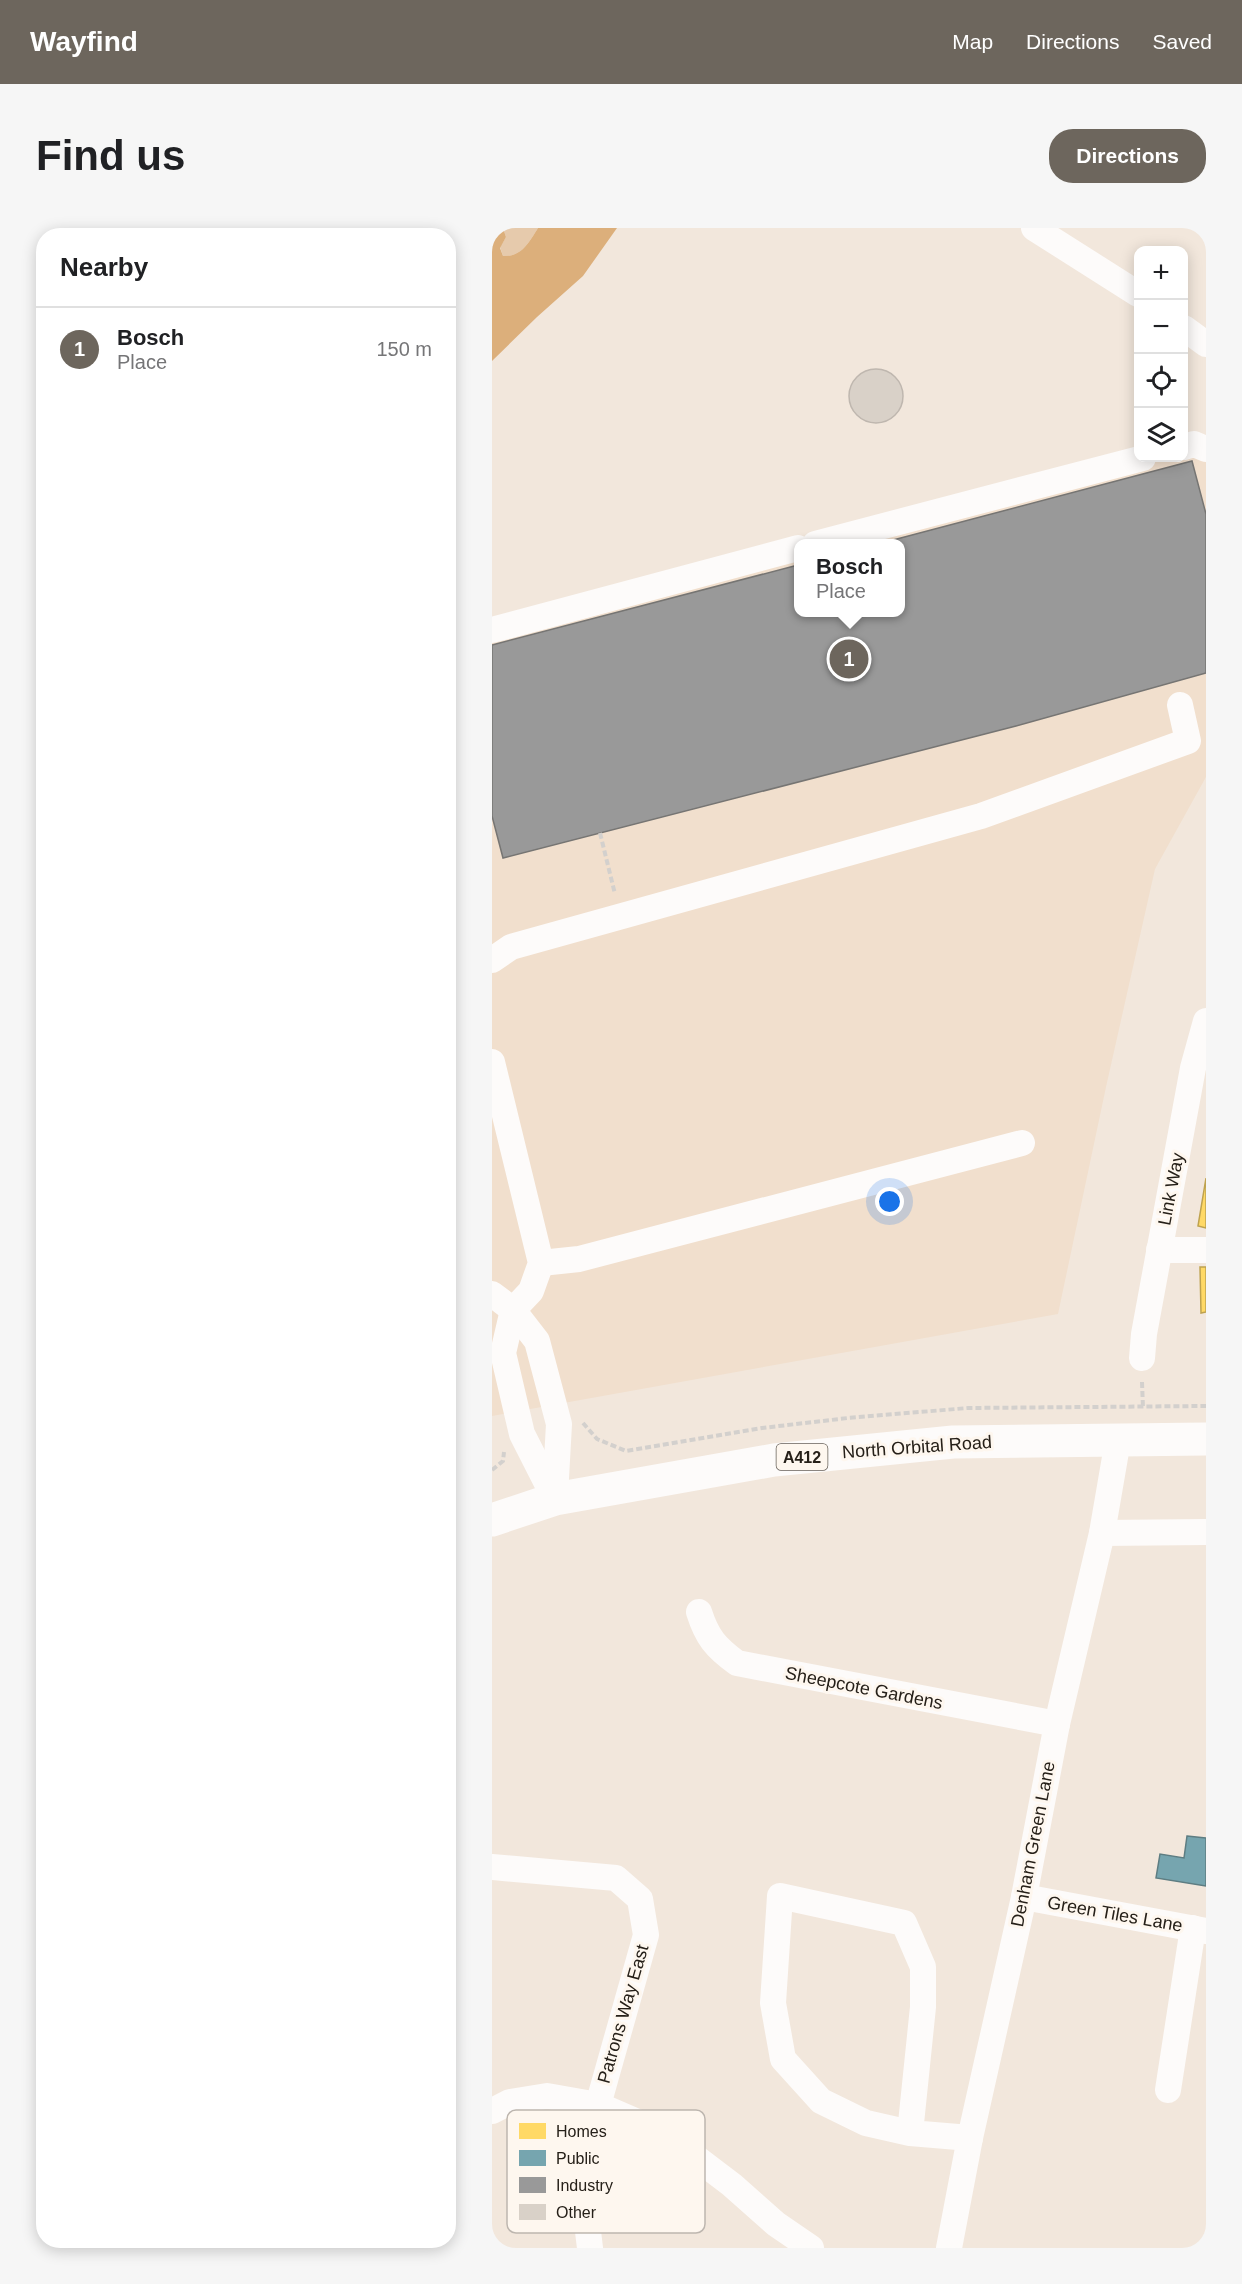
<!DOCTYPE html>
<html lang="en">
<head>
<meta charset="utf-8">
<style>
	:root { --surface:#fff; --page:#f6f6f6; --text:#202124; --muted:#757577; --line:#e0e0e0; --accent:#6d665d }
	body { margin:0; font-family:Arial,sans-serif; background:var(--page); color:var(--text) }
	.controls { position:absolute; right:18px; top:18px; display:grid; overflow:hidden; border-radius:12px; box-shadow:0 3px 15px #0003 }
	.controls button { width:54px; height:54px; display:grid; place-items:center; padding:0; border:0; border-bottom:2px solid var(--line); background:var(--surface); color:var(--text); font:30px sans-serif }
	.you { position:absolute; left:398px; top:974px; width:21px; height:21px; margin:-15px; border:4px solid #fff; border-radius:50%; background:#1a73e8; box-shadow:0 0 0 9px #1a73e833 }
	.badge { display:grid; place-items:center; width:39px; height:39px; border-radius:50%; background:var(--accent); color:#fff; font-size:20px; font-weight:700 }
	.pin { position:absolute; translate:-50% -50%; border:3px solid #fff; box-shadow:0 2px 6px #0006 }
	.popup { position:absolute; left:302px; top:311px; width:111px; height:78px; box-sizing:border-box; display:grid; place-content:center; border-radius:12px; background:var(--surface); filter:drop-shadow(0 2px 4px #0005); font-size:20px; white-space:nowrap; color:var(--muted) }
	.popup b { font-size:22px; color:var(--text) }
	.popup::after { content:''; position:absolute; left:50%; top:100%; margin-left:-12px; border:12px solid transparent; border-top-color:var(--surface) }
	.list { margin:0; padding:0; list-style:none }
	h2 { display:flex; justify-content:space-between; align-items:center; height:78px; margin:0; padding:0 24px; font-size:26px }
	h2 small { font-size:20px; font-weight:400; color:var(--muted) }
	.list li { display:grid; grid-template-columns:39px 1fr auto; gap:18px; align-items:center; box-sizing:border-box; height:84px; padding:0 24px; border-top:2px solid var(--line) }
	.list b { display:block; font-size:22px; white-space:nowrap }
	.list p { margin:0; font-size:20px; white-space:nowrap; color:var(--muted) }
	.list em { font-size:20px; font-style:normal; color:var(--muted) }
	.icon { flex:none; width:33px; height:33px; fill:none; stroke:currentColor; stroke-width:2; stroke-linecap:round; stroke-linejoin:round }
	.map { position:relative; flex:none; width:714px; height:2020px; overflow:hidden; border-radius:24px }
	header { display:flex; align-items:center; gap:36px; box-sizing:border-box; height:84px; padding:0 30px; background:var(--accent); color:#fff }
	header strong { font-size:28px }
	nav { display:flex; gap:33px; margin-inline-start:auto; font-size:21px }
	.intro { display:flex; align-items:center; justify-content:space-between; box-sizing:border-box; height:144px; padding:0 36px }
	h1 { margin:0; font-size:42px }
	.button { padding:15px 27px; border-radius:24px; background:var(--accent); color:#fff; font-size:21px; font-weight:700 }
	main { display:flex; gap:36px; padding:0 36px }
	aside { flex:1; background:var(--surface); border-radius:24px; box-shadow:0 3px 15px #0003 }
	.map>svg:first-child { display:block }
	.built { fill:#f1dfcd }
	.green { fill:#e6caac }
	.water { fill:#dcaf7b }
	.homes { fill:#ffd966; stroke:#bea24f; stroke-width:1.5 }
	.public { fill:#76a5af; stroke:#5e7d82; stroke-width:1.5 }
	.industry { fill:#999; stroke:#767573; stroke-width:1.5 }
	.building { fill:#d9d1c8; stroke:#bfb7af; stroke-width:1.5 }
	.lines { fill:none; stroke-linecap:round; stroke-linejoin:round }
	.path { stroke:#d3d0cd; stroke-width:4; stroke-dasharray:6 3; stroke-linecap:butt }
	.minor { stroke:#fdfbfa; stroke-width:26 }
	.major { stroke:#fdfbfa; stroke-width:33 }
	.labels { text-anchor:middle; stroke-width:6; stroke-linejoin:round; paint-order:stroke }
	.shield { fill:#fef7ef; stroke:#676059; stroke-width:1.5 }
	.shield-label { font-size:16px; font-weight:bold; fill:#262019 }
	.street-label { font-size:18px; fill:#262019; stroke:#fef7ef }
	.key { fill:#fef7ef; stroke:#bdb6af; stroke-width:1.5 }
	.key-label { font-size:16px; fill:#262019 }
</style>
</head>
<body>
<header>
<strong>Wayfind</strong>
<nav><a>Map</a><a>Directions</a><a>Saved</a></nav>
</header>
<div class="intro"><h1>Find us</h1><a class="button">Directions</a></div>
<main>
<aside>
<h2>Nearby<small></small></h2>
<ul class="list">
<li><span class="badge">1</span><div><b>Bosch</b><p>Place</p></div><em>150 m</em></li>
</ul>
</aside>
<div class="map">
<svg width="714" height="2020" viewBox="0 0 714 2020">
	<rect width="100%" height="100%" fill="#f2e7dc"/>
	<polygon class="built" points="714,214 714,549 663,641 614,859 566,1086 0,1188 0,401 306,321 306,384 408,384 408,316 326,315 655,230 692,230"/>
	<path class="green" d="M11,0H46C37,14 30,29 11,28L8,19L14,9Z"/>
	<path class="water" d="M0,0H11L14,9L8,20L11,28C30,29 37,14 46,0H125L91,48L45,89L0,133Z"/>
	<g class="homes">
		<polygon points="714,950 714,1000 706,998"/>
		<polygon points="708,1039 714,1039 714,1084 709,1085"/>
	</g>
	<polygon class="public" points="695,1608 714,1610 714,1658 664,1650 668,1626 692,1630"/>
	<polygon class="industry" points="700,233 714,286 714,445 524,498 11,630 0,588 0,417 306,337 306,384 408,384 408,316 386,316"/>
	<circle class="building" cx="384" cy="168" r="27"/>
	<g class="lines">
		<g class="path">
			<polyline points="108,605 123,666"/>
			<polyline points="650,1154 651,1180"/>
			<polyline points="91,1195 105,1211 134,1223 270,1200 356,1190 476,1180 714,1178"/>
			<polyline points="0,1242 11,1233 12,1224"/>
		</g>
		<g class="minor">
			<polyline points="542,0 646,66"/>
			<polyline points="692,100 714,116"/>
			<polyline points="692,219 702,216 714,221"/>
			<polyline points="323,316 651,230"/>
			<polyline points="0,402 306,320"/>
			<polyline points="0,732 19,719 489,588 696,513 688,477"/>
			<polyline points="0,834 49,1035 39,1063 21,1082 11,1125 30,1206 63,1271"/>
			<polyline points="667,1022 714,1022"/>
			<polyline points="49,1035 87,1031 530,915"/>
			<polyline points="0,1066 21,1082 45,1113 67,1196 63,1268"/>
			<polyline points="650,1130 652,1106 701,840 714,793"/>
			<polyline points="610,1305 714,1304"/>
			<path d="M207,1384C215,1409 223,1419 245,1435L565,1496"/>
			<polyline points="0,1639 124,1650 148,1671 154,1707 106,1877 91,1920 91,1962 98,2020"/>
			<polyline points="532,1669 714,1703"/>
			<polyline points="676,1862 701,1700"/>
			<polyline points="0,1883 18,1874 55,1868 106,1877 173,1906 240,1957 284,1996 319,2020"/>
			<polyline points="418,1905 431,1779 431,1739 412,1695 288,1668 281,1775 291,1831 329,1873 374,1895 418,1905 478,1910"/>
			<polyline points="457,2020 478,1910 532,1669 565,1496 610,1305 626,1212"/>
		</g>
		<polyline class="major" points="0,1292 63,1271 282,1232 461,1214 714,1211"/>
	</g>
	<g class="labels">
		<rect class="shield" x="284.5" y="1216" width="51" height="26" rx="4.5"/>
		<g class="shield-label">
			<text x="310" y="1235">A412</text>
		</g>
		<g class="street-label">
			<text transform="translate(679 961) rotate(-79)" y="6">Link Way</text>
			<text transform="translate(425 1219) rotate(-4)" y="6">North Orbital Road</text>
			<text transform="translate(372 1460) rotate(11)" y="6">Sheepcote Gardens</text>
			<text transform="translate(541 1616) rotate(-79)" y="6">Denham Green Lane</text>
			<text transform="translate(623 1686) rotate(10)" y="6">Green Tiles Lane</text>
			<text transform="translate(131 1786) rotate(-74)" y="6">Patrons Way East</text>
		</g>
	</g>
	<rect x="15" y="1882" width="198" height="123" rx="9" class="key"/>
	<rect x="27" y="1895" width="27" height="16" fill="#ffd966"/>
	<rect x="27" y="1922" width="27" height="16" fill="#76a5af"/>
	<rect x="27" y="1949" width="27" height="16" fill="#999"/>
	<rect x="27" y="1976" width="27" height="16" fill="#d9d1c8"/>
	<g class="key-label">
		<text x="64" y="1909">Homes</text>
		<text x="64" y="1936">Public</text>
		<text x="64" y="1963">Industry</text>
		<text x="64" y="1990">Other</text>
	</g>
</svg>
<div class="controls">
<button>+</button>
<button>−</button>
<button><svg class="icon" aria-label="locate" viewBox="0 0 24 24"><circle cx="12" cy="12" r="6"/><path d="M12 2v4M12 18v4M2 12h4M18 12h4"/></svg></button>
<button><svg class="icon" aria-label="layers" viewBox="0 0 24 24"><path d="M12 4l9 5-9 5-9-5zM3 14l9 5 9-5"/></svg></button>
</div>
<div class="you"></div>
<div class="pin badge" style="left:357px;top:431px">1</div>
<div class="popup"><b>Bosch</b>Place</div>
</div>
</main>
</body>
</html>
